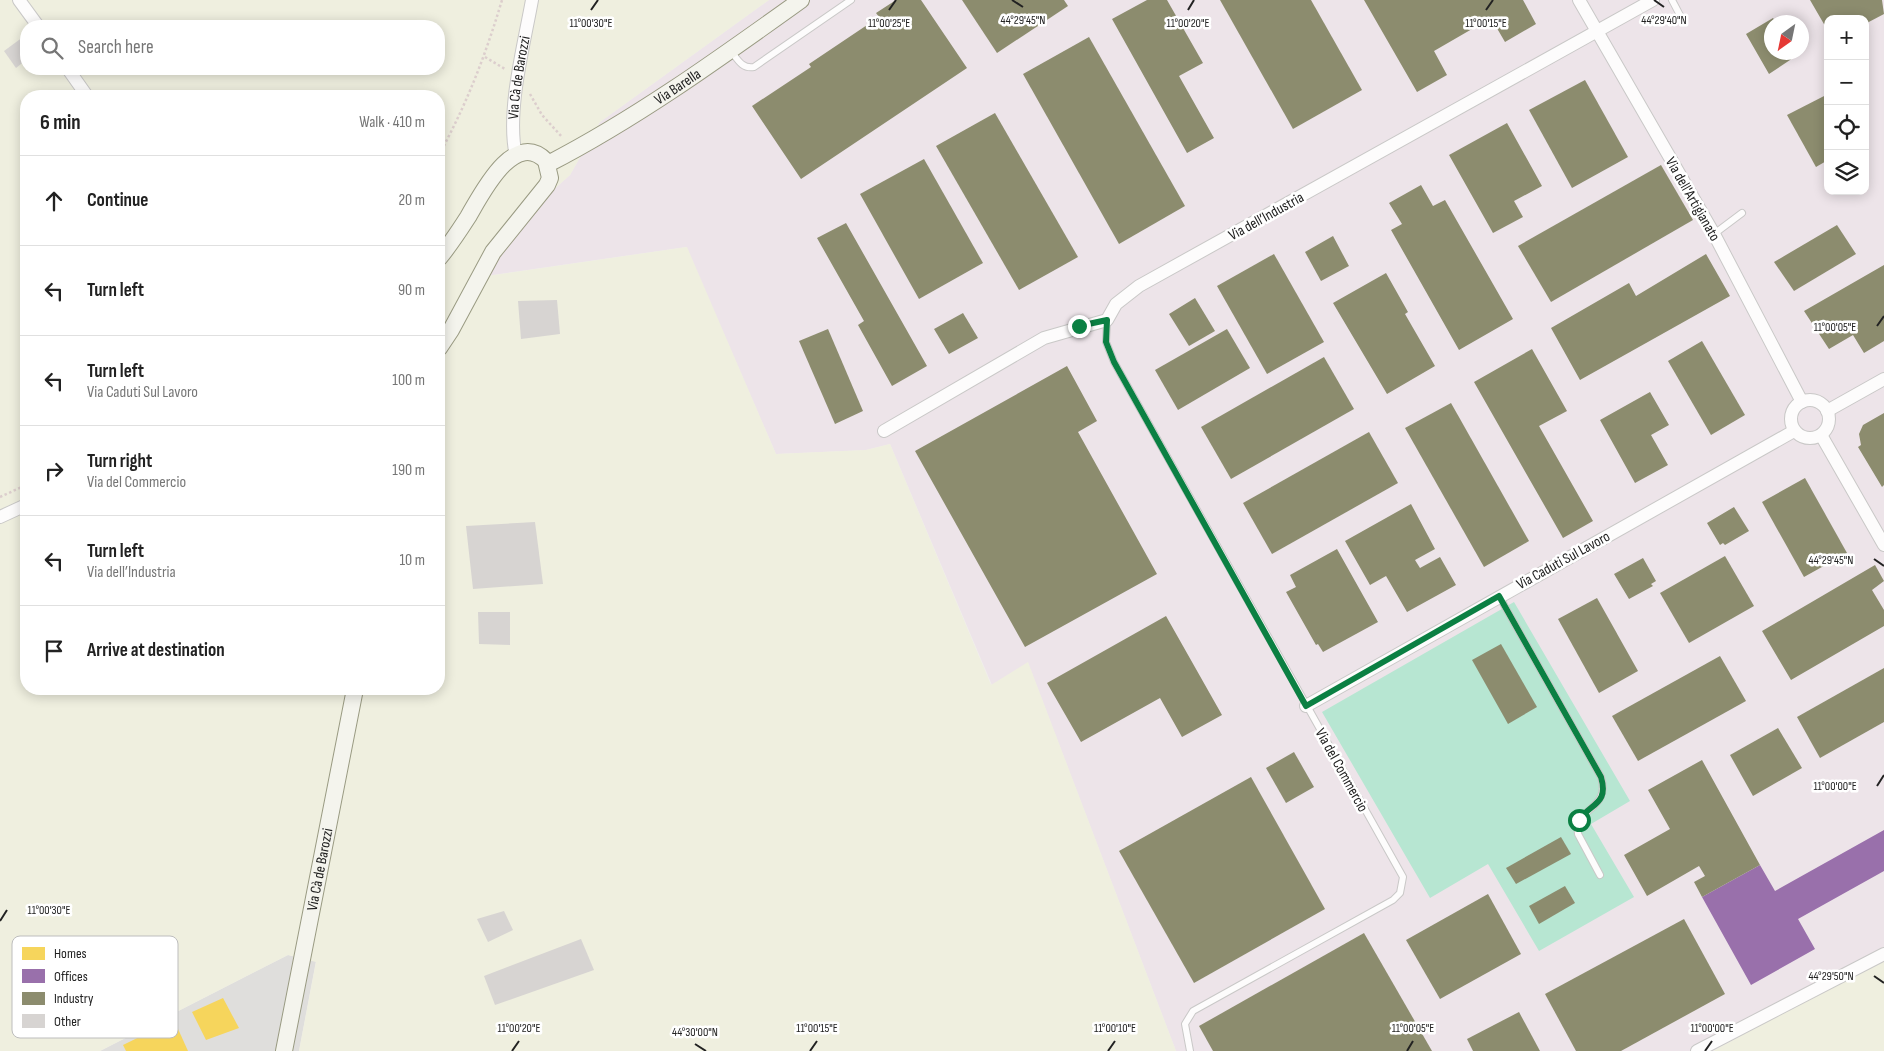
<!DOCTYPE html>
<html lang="en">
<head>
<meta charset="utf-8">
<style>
	:root { --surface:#fff; --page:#f6f6f6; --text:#222; --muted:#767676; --line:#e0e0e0 }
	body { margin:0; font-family:"Sofia Sans Condensed",sans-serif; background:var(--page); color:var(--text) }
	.controls { position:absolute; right:15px; top:15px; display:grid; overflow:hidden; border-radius:10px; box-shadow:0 2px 12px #0003 }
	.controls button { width:45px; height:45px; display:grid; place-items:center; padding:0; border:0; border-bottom:1px solid var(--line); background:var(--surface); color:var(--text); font:25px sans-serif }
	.compass { position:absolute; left:1764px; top:15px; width:45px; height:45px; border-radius:50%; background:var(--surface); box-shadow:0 2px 12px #0003; rotate:213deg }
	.stop { position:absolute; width:15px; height:15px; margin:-11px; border:4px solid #0b8043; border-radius:50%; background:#fff }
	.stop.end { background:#0b8043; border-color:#fff; box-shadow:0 1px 5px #0008 }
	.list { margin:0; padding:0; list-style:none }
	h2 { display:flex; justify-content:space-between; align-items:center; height:65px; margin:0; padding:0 20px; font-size:21px }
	h2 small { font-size:16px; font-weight:400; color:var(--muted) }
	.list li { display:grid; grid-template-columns:32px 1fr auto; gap:15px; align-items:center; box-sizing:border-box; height:90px; padding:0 20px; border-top:1px solid var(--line) }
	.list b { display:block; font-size:19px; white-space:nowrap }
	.list p { margin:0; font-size:16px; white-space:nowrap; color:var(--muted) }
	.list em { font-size:16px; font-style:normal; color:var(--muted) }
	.icon { flex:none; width:28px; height:28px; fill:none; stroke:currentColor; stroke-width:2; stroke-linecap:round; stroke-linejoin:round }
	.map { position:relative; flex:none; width:1884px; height:1051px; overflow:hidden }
	.search { position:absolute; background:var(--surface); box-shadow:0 2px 12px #0003; left:20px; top:20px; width:425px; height:55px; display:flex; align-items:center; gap:12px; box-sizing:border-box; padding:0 18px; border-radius:20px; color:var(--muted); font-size:19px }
	.panel { position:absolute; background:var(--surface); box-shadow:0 2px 12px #0003; left:20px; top:90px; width:425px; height:605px; border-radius:20px }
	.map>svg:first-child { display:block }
	.residential { fill:#dfdedc }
	.industrial { fill:#ede4e9; fill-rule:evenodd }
	.farmland { fill:#efefdf; fill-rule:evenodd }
	.pitch { fill:#b7e6d2 }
	.homes { fill:#f6d55c }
	.offices { fill:#9970ab }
	.industry { fill:#8c8c6e }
	.building { fill:#d7d4d2 }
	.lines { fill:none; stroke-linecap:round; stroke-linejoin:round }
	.lane-casing { stroke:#c9c8c7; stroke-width:8 }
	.street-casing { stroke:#c9c8c7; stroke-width:14 }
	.secondary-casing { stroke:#999a82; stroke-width:18 }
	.path { stroke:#dccecd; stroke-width:2.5; stroke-dasharray:2.5 2.5; stroke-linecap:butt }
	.lane { stroke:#fdfcfc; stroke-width:6 }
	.street { stroke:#fdfcfc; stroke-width:12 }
	.secondary { stroke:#f4f4ed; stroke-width:16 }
	.route { stroke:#0b8043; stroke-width:6 }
	.ticks { fill:none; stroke:#222; stroke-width:2 }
	.labels { text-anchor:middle; stroke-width:5; stroke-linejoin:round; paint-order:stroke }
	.street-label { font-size:15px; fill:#222; stroke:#fff }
	.key { fill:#fff; stroke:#bdbdbd; stroke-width:1 }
	.key-label { font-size:14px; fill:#222 }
	.ticks-label { font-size:12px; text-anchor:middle; fill:#222; stroke:#fff; stroke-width:5; stroke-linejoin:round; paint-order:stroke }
</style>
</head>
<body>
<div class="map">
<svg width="1884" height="1051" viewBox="0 0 1884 1051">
	<rect width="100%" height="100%" fill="#f0eeeb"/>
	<polygon class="residential" points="288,955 316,961 299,1051 100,1051"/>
	<path class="industrial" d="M769,0H1884V959L1713,1051H1176L1028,663L992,685L890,444L866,450L776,454L686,247L486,276L501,251L551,192L570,175L600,122ZM1828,19H1865V191H1828ZM1772,22H1802V52H1772Z"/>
	<g class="farmland">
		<path d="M0,0H769L600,122L570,175L551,192L501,251L487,276L687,247L776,454L866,450L890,444L991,685L1028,662L1176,1051H299L316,962L288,955L100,1051H0ZM26,26H439V69H26ZM26,96H439V689H26Z"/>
		<polygon points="1884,959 1884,1051 1713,1051 1836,984"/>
	</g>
	<polygon class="pitch" points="1514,602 1630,801 1591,824 1634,897 1539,951 1488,864 1430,898 1322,712"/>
	<g class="homes">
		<polygon points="223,998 239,1028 206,1040 192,1012"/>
		<polygon points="174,1020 188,1051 126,1051 123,1045"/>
	</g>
	<polygon class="offices" points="1884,830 1884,871 1798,919 1815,949 1751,985 1702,897 1760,865 1775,891"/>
	<g class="industry">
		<polygon points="896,0 921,0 967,68 801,179 752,106 811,67 809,64 879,17 876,13"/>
		<polygon points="962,0 1064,0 1068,6 997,53"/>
		<polygon points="1147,0 1167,0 1203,63 1179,76 1214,138 1187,153 1112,19"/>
		<polygon points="1220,0 1311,0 1362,90 1293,129"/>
		<polygon points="1364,0 1523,0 1536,24 1505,42 1491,18 1434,51 1447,75 1417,92"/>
		<polygon points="1810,0 1882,0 1884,14 1865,24 1865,19 1828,19 1828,31"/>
		<polygon points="1773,18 1776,22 1772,22 1772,52 1802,52 1769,74 1746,34"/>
		<polygon points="1089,37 1185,206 1119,244 1023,74"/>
		<polygon points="1585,80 1628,157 1572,188 1529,110"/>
		<polygon points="1828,94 1828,160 1816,167 1787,115"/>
		<polygon points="995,113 1078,257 1019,290 936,146"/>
		<polygon points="1507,123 1542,186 1514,201 1523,217 1493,233 1449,155"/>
		<polygon points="924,159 983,263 919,299 860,194"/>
		<polygon points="1661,165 1693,220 1551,302 1518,246"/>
		<polygon points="1421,185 1433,206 1445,200 1513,319 1459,350 1391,230 1402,224 1389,203"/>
		<polygon points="846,223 927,366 892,386 858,325 864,321 817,238"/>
		<polygon points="1837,225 1856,254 1794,291 1774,262"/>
		<polygon points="1333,236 1349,266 1321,281 1305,252"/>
		<polygon points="1274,254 1324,342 1267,374 1217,286"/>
		<polygon points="1706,254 1730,296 1580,380 1551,328 1629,283 1636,296"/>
		<polygon points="1884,265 1884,341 1864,353 1853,335 1829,349 1804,311"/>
		<polygon points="1386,273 1408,312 1405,314 1435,366 1387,394 1333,303"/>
		<polygon points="1195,298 1215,331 1189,346 1169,314"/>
		<polygon points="963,313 978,338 949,354 934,329"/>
		<polygon points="828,329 863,411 835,424 799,341"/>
		<polygon points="1227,329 1250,368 1178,410 1155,370"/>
		<polygon points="1702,341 1745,415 1711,435 1668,361"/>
		<polygon points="1532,349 1567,411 1539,426 1593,521 1563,538 1474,382"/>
		<polygon points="1324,357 1354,409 1231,479 1201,427"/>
		<polygon points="1067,366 1097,421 1078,432 1157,574 1025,647 915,451"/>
		<polygon points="1650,392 1669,425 1651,435 1668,465 1635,483 1600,420"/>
		<polygon points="1451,403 1529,541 1484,567 1405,428"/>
		<polygon points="1884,413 1884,485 1882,487 1858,447 1861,445 1859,434 1863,425"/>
		<polygon points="1369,432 1398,483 1272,554 1243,503"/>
		<polygon points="1805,478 1847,553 1804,577 1762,502"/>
		<polygon points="1411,504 1435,549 1415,560 1420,568 1440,557 1456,585 1407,612 1386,576 1370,585 1345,541"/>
		<polygon points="1734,507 1749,531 1725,545 1723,543 1720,545 1707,523"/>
		<polygon points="1337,549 1378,622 1323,652 1318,644 1316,645 1286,592 1296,587 1290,575"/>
		<polygon points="1725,556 1754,606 1689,643 1660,593"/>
		<polygon points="1643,558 1656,581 1651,584 1653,586 1629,599 1614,574"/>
		<polygon points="1875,565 1884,581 1872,590 1884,610 1884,626 1791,680 1762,631"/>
		<polygon points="1597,598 1638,671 1599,693 1558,619"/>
		<polygon points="1166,616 1222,715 1182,737 1160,698 1081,742 1047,683"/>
		<polygon points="1501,644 1537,707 1508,724 1472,660"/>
		<polygon points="1720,656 1746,701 1638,761 1612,716"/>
		<polygon points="1884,668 1884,722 1820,758 1797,717"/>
		<polygon points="1778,728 1802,768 1753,796 1730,755"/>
		<polygon points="1294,752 1314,787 1286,803 1266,768"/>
		<polygon points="1702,760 1760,865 1702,897 1694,882 1705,876 1699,866 1647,896 1624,855 1670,829 1648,790"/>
		<polygon points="1251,777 1325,909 1194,983 1119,851"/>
		<polygon points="1561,837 1571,854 1516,884 1506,868"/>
		<polygon points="1565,886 1575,903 1539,924 1529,906"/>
		<polygon points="1488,894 1521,954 1440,999 1406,940"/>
		<polygon points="1684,919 1725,994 1621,1051 1576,1051 1545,994"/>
		<polygon points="1364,933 1432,1051 1213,1051 1199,1026"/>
		<polygon points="1519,1012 1540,1051 1473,1051 1467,1039"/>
	</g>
	<g class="building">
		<polygon points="23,37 26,42 26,60 16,68 4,51"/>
		<polygon points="557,300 560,334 521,339 518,301"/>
		<polygon points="535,522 543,584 473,589 466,526"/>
		<polygon points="478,612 510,612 510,645 479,644"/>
		<polygon points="504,911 513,930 488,942 477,919"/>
		<polygon points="581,939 594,970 495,1005 484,976"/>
	</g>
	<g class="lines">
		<defs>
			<g id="lane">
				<polyline points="1672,0 1682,19"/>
				<path d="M731,51C738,60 742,69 754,67L851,0"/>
				<polyline points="1714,234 1742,213"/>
				<polyline points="1107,321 1106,342 1114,362 1403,877 1400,893 1393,900 1193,1011 1185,1024 1190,1051"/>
				<path d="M1499,596L1601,777C1611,810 1575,806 1578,834L1600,875"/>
			</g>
			<g id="street">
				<polyline points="19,0 38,26"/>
				<polyline points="1579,0 1714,234 1802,402"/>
				<polyline points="68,69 87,96"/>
				<path id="s1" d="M516,156C506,112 524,45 532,0"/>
				<circle cx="1810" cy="419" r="19"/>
				<polyline points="1827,411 1884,379"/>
				<polyline points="884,431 1044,338 1107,320 1116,304 1139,286 1653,0"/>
				<polyline points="1821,435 1884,545"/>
				<polyline points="0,517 26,505"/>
				<polyline points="1306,706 1794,431"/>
				<polyline points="1697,1051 1884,954"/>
			</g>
			<g id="secondary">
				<path id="s2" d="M548,164C637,118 720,58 801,0"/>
				<path d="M439,258C450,245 459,231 468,217C481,195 514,128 546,161L550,178L547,185L493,252L451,330L439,348"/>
				<path id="s3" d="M284,1051L355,689"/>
			</g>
		</defs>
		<use href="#lane" class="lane-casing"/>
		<use href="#street" class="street-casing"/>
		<use href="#secondary" class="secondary-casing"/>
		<g class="path">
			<polyline points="485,57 505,69"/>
			<polyline points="530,94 542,115 562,137"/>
			<path d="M439,155C467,103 485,57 502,0"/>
			<polyline points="0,497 26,485"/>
		</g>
		<use href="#lane" class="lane"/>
		<use href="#street" class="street"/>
		<use href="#secondary" class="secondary"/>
	</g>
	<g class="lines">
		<path class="route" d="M1079,326L1107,320L1106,342L1114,362L1306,706L1499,596L1601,777C1609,804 1591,803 1579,820"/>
	</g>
	<path class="ticks" d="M1012,0L1023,7M1654,0L1664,7M591,10L598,0M889,10L896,0M1188,10L1194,0M1486,10L1493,0M1877,326L1884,316M1874,559L1884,566M1877,786L1884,775M0,921L7,910M1874,976L1884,983M695,1044L706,1051M512,1051L519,1041M810,1051L817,1041M1108,1051L1115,1041M1407,1051L1413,1041M1705,1051L1712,1041"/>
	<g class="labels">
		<g class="street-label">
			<text dy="5" stroke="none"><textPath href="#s1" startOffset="79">Via Cà de Barozzi</textPath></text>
			<text dy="5" stroke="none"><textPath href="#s2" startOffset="151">Via Barella</textPath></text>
			<text transform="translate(1693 199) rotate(60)" y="5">Via dell'Artigianato</text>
			<text transform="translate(1266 216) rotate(-29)" y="5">Via dell’Industria</text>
			<text transform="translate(1563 560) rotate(-29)" y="5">Via Caduti Sul Lavoro</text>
			<text transform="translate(1342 770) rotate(61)" y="5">Via del Commercio</text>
			<text dy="5" stroke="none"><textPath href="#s3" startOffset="185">Via Cà de Barozzi</textPath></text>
		</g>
	</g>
	<rect x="12" y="936" width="166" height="102" rx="8" class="key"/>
	<rect x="22" y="947" width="23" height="13" fill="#f6d55c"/>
	<rect x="22" y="969" width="23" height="14" fill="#9970ab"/>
	<rect x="22" y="992" width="23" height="13" fill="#8c8c6e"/>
	<rect x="22" y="1014" width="23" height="14" fill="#d7d4d2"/>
	<g class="key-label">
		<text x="54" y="958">Homes</text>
		<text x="54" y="981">Offices</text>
		<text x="54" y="1003">Industry</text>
		<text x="54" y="1026">Other</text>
	</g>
	<g class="ticks-label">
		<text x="1023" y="24">44°29'45"N</text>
		<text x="1664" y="24">44°29'40"N</text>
		<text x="1188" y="27">11°00'20"E</text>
		<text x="591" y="27">11°00'30"E</text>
		<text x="889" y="27">11°00'25"E</text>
		<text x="1486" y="27">11°00'15"E</text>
		<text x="1835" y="331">11°00'05"E</text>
		<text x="1831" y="564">44°29'45"N</text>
		<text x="1835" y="790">11°00'00"E</text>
		<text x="49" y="914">11°00'30"E</text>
		<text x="1831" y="980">44°29'50"N</text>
		<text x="519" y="1032">11°00'20"E</text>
		<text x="817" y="1032">11°00'15"E</text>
		<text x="1115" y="1032">11°00'10"E</text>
		<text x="1413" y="1032">11°00'05"E</text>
		<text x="1712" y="1032">11°00'00"E</text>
		<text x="695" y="1036">44°30'00"N</text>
	</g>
</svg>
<div class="controls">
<button>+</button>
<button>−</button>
<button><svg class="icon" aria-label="locate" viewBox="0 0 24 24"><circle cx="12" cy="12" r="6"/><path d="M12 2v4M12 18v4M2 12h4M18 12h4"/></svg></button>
<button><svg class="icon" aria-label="layers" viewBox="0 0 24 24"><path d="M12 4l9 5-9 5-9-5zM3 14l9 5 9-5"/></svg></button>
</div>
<svg class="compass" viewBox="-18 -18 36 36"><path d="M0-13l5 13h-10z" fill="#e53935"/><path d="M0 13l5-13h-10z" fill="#767676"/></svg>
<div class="stop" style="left:1579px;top:820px"></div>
<div class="stop end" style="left:1079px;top:326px"></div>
<div class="search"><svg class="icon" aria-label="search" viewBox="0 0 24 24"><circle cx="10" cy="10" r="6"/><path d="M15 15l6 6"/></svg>Search here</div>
<section class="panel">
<h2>6 min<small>Walk · 410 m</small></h2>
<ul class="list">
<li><svg class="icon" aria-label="ahead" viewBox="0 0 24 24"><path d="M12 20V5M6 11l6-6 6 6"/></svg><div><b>Continue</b></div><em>20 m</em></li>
<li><svg class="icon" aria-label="left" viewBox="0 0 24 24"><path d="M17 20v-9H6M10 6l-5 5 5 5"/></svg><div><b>Turn left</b></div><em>90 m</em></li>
<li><svg class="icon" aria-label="left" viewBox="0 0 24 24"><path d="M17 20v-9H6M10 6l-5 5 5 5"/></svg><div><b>Turn left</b><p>Via Caduti Sul Lavoro</p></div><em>100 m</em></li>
<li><svg class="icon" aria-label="right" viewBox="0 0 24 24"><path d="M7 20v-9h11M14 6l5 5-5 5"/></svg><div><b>Turn right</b><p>Via del Commercio</p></div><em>190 m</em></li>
<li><svg class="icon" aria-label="left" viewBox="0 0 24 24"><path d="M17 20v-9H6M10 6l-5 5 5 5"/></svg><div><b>Turn left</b><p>Via dell’Industria</p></div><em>10 m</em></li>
<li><svg class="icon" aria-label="arrive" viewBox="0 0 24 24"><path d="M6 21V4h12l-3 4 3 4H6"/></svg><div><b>Arrive at destination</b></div></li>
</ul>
</section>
</div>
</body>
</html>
